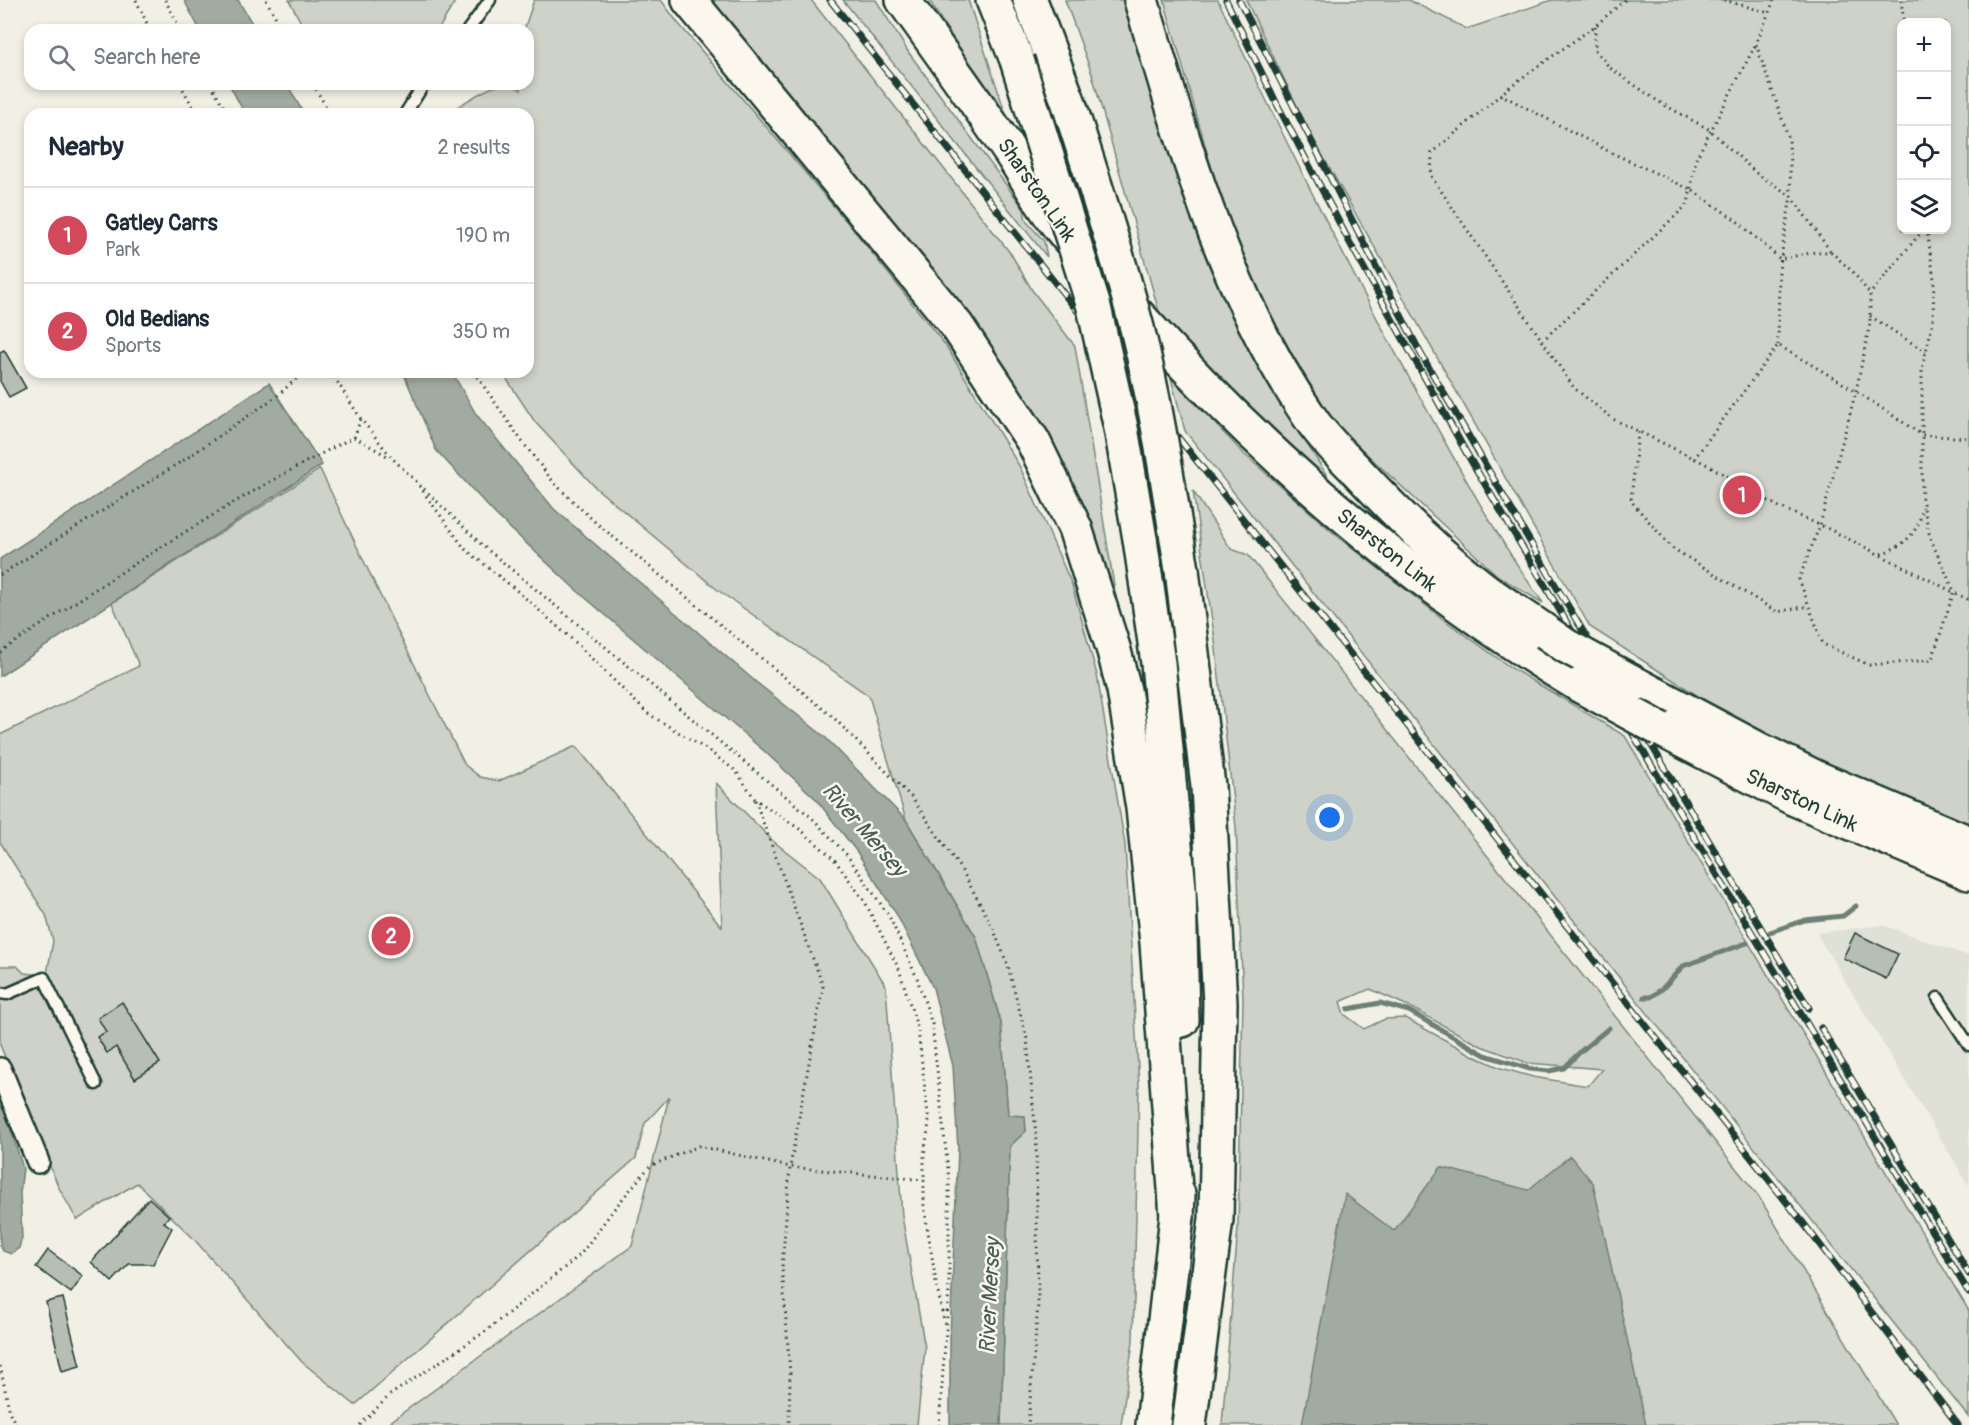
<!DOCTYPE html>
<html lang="en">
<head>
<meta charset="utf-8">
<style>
	:root { --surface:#fff; --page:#f6f6f7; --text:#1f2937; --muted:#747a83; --line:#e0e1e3; --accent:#d1495b }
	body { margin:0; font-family:Pangolin,sans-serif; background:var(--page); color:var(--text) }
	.controls { position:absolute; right:18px; top:18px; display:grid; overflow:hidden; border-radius:12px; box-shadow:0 3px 9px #0003 }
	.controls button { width:54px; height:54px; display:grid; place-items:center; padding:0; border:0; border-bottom:2px solid var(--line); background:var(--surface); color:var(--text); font:30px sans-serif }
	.you { position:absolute; left:1330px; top:818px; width:21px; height:21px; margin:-15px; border:4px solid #fff; border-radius:50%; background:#1a73e8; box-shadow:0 0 0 9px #1a73e833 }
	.badge { display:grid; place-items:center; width:39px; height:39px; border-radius:50%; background:var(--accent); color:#fff; font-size:20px; font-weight:700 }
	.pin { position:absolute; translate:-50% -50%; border:3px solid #fff; box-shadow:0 2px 6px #0006 }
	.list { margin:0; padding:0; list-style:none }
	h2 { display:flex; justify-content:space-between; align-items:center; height:78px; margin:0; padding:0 24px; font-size:26px }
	h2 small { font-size:20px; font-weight:400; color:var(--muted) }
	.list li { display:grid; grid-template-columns:39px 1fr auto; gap:18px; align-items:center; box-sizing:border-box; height:96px; padding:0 24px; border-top:2px solid var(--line) }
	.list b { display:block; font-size:22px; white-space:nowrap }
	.list p { margin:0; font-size:20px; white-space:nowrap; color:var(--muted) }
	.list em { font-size:20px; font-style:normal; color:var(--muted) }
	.icon { flex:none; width:33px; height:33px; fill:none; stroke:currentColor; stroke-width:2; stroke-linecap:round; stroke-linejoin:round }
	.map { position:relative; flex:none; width:1969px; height:1425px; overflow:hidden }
	.search { position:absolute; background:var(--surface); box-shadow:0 3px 9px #0003; left:24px; top:24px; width:510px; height:66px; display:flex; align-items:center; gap:15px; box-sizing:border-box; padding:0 21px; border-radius:18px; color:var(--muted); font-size:22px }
	.panel { position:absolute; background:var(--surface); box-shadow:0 3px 9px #0003; left:24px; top:108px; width:510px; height:270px; border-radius:18px }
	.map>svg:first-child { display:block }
	.built { fill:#e0e1d6 }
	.green { fill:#cfd2c8; stroke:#77887e; stroke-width:1.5; fill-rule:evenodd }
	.water { fill:#a2aba1; stroke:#6e7f75; stroke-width:1.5 }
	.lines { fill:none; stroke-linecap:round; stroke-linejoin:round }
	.stream { stroke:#6e7f75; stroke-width:5 }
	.building { fill:#b7beb3; stroke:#1f3d34; stroke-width:1.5 }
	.service-casing { stroke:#1f3d34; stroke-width:15 }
	.minor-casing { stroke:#1f3d34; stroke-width:26 }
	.motorway-casing { stroke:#1f3d34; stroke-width:38 }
	.path { stroke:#1f3d34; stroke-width:3; stroke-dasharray:1.5 4.5; stroke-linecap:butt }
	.service { stroke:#fbf7ec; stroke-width:10 }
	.minor { stroke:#fbf7ec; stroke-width:21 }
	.motorway { stroke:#fbf7ec; stroke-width:33 }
	.rail-casing { stroke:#1f3d34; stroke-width:7 }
	.rail { stroke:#fbf7ec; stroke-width:4.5; stroke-dasharray:14; stroke-linecap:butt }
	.motorway-bridge-casing { stroke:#1f3d34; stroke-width:38; stroke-linecap:butt }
	.motorway-bridge { stroke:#fbf7ec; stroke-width:33 }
	.labels { text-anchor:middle; stroke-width:5; stroke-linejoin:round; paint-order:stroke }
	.street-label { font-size:21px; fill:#1f3d34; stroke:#fbf7ec }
	.water-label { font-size:22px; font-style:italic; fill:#465e55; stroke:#fbf7ec }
</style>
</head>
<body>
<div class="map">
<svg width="1969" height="1425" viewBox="0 0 1969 1425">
	<rect width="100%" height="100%" fill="#f2f0e5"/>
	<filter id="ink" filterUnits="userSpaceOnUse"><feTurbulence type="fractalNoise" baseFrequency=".0167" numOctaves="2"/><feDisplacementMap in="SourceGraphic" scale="12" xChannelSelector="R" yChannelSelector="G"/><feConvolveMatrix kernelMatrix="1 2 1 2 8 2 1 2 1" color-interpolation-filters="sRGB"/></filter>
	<g filter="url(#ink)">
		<polygon class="built" points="1883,925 1969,956 1969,1186 1816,933"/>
		<g class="green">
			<polygon points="289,0 456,0 438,30 375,30 372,27 368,30 305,30"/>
			<path d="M534,0H661L678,23L853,229L946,346L1020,467L1072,585L1097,675L1125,845L1139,1086L1133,1341L1121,1425H1001L1010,1146L1026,1131L1024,1116L1008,1115L1001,1023L976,937L906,820L869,696L719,591L596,488L535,422L502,372H528V114H449L452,110C466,102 491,84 507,84C512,84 517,88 521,90V84H528V30H524Z"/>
			<polygon points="703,0 811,0 1011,254 1032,290 1075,346 1127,665 1076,507"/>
			<polygon points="843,0 876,0 909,53 1024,209 1026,221 1044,241 1047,257"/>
			<polygon points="929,0 968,0 1013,136 935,10"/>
			<polygon points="1065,0 1128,0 1269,378 1307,444 1340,496 1219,381 1159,312 1092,74"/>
			<path d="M1164,0H1218C1284,138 1351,275 1426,408C1463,475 1499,541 1543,603L1498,576L1329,419L1262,315L1225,216Z"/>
			<path d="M1246,0H1409L1467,29L1552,0H1969V824L1923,807L1791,747L1703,699L1590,627L1312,137ZM1902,22H1946V230H1902Z"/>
			<polygon points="1171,378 1244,454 1336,535 1443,619 1513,669 1625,736 1969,1311 1969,1418 1185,431"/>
			<polygon points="320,469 391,618 465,765 480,777 499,781 576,746 722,927 716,783 773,841 820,878 886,986 902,1216 925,1348 917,1425 386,1425 632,1246 669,1097 645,1123 636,1158 355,1405 302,1362 193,1238 137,1183 77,1220 59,1188 0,1045 0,966 17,966 24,973 45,975 47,974 53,941 46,915 0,842 0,735 139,666 112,603"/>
			<path d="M1193,491L1231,549L1248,555L1759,1197L1896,1425H1222L1238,1228L1243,1000L1236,827L1215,641ZM1370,989L1406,1005L1481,1046L1528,1063L1602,1069L1588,1086L1533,1077L1501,1068L1476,1057L1405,1018L1385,1019L1364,1029L1344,1014L1340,1002Z"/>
		</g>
		<g class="water">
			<polygon points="184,0 238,0 256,30 200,30"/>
			<polygon points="229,84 287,84 304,114 245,114"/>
			<polygon points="403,372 452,372 476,414 554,509 756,682 825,737 906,820 976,937 1001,1023 1008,1115 1025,1116 1026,1131 1010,1146 1001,1425 950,1425 950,1337 958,1149 953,1066 933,988 897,915 857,852 816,799 764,751 574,588 495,514 436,450"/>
			<polygon points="269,383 322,465 0,676 0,559"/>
			<polygon points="0,1096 23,1168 20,1193 22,1238 19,1248 11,1254 3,1251 0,1245"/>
			<polygon points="1570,1156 1593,1183 1646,1425 1302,1425 1345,1194 1394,1231 1441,1167 1528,1190"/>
		</g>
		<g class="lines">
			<g class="stream">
				<polyline points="1770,932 1805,920 1843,916 1856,906"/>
				<polyline points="1644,997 1651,997 1662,989 1683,966 1747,943"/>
				<polyline points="1348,1009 1380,1003 1409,1011 1485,1055 1530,1069 1549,1071 1564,1068 1581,1051 1609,1028"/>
			</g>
		</g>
		<g class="building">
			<polygon points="4,350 26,388 9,397 0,381 0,352"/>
			<polygon points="1855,933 1898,954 1886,979 1843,958"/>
			<polygon points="122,1002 160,1063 135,1079 116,1047 107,1053 97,1037 106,1032 98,1018"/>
			<polygon points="149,1198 169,1216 164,1222 172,1228 153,1264 129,1264 112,1282 91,1262"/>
			<polygon points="48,1250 83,1276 71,1293 36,1267"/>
			<polygon points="63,1298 80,1366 62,1371 46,1302"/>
		</g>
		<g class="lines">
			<defs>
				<g id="service">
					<polyline points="468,30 490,0"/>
					<polyline points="405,114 424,84"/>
					<polyline points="0,993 7,994 44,978 96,1084"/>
					<polyline points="1938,998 1969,1045"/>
				</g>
				<polyline id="minor" points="0,1069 38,1162"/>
				<g id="motorway">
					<polyline points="689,0 957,326 1033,441 1075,528 1114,651 1124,690 1143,808 1157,943 1177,1216"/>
					<path d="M903,0C939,50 975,100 1010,152C1026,176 1040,203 1058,225C1082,256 1109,284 1136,313C1266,458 1412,584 1579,685"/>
					<polyline points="993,0 1017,60"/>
					<polyline points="1030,0 1068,101"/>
					<path d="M1141,0C1184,145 1224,293 1311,419C1324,439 1343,456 1359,473C1396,513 1436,552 1479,585C1500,602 1524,616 1546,632"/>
					<polyline points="1140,539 1158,663 1179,888 1182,1020"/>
					<polyline points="1182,570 1208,786 1220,1003 1216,1219 1189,1425"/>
					<polyline points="1636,684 1758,749 1817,778 1969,843"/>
					<polyline points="1660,729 1793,798 1969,873"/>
					<polyline points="1153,1425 1177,1216 1178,1194"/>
				</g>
			</defs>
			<use href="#service" class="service-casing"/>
			<use href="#minor" class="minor-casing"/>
			<use href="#motorway" class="motorway-casing"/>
			<g class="path">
				<polyline points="136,0 150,30"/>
				<polyline points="165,0 181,30"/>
				<polyline points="266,0 283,30"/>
				<polyline points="1625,0 1595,26 1512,85 1432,153 1431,176 1574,388 1613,419 1710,466 1777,506 1831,530 1969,600"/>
				<polyline points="1724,0 1769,13"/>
				<polyline points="1774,0 1756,44 1789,139 1791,196 1779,270 1778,345"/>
				<polyline points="1901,0 1904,22"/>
				<polyline points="1595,26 1595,50 1610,68 1659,102 1710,130 1756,173 1791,196 1831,252"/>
				<polyline points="180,84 197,114"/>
				<polyline points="211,84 228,114"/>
				<polyline points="313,84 330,114"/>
				<polyline points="1500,94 1610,152 1690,189 1736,220 1780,259 1815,252 1831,252 1853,272 1870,294"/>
				<polyline points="1923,230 1870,294 1870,323 1856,391 1820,525 1799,579 1823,644 1869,665 1932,660 1954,591 1930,538 1922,498 1922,369 1933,321 1934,279 1927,230"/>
				<polyline points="1870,316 1926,352"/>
				<polyline points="1542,341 1688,204 1696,159 1756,44"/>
				<polyline points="331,372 361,419 392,458 482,545 812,818 847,855 889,916 917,978 932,1024 949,1179 949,1290 939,1425"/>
				<polyline points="474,372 521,440 555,484 595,522 833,717 912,798 964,874 993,928 1008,966 1027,1039 1036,1135 1038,1305 1028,1425"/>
				<polyline points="1638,432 1631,501 1672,548 1777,612 1809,606"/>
				<polyline points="354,437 389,457"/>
				<polyline points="1694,459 1778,345 1856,391 1922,435 1969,438"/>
				<polyline points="419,486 465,549 515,589 575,642 647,713 706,749 736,771 755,799 801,830 834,859 865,902 899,969 918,1030 929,1123 924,1155 924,1205 936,1283 945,1325"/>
				<path d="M1881,554C1906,544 1918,534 1923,507"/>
				<polyline points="0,575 187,458 277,396 304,372"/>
				<path d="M0,652C115,576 230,499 354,437L361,419"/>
				<polyline points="755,800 823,986 790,1167 782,1267 790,1373 789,1425"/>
				<polyline points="0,1366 10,1413 16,1425"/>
				<polyline points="360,1425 390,1395 486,1331 580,1255 614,1209 650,1166 699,1146 790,1167 924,1180"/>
			</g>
			<use href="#service" class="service"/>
			<use href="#minor" class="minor"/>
			<use href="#motorway" class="motorway"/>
			<defs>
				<g id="rail">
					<polyline points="830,0 1804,1224 1958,1425"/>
					<polyline points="1226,0 1278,106 1350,243 1467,454 1665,788 1969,1293"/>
					<polyline points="1239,0 1421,354 1550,576 1809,1008"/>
					<polyline points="1821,1028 1969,1274"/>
				</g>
			</defs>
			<use href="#rail" class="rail-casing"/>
			<use href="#rail" class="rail"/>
			<defs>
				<g id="motorway-bridge">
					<polyline points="1017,60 1094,307 1121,428 1140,539"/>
					<path d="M1068,101C1092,176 1117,251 1137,328C1157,407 1169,489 1182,570"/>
					<polyline points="1546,632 1566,646 1636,684"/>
					<polyline points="1579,685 1660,729"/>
				</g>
			</defs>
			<use href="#motorway-bridge" class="motorway-bridge-casing"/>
			<use href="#motorway-bridge" class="motorway-bridge"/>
		</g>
	</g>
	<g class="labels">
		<g class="street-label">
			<text transform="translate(1037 190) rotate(55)" y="7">Sharston Link</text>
			<text transform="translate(1387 550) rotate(38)" y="7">Sharston Link</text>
			<text transform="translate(1802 800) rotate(25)" y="7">Sharston Link</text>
		</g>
		<g class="water-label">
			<text transform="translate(865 829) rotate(49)" y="8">River Mersey</text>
			<text transform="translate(989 1296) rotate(-87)" y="8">River Mersey</text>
		</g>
	</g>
</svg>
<div class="controls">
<button>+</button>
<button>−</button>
<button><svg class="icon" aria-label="locate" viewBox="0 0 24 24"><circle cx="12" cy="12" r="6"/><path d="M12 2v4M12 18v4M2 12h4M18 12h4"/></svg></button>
<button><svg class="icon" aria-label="layers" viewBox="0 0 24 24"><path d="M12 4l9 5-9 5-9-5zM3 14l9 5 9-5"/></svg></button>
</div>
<div class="you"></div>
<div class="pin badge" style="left:1742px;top:495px">1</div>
<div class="pin badge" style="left:391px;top:936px">2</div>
<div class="search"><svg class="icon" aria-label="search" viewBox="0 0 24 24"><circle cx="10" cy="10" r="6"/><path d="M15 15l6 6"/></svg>Search here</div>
<section class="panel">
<h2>Nearby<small>2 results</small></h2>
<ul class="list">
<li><span class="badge">1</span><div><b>Gatley Carrs</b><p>Park</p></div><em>190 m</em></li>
<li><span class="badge">2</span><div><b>Old Bedians</b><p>Sports</p></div><em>350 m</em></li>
</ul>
</section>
</div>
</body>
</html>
